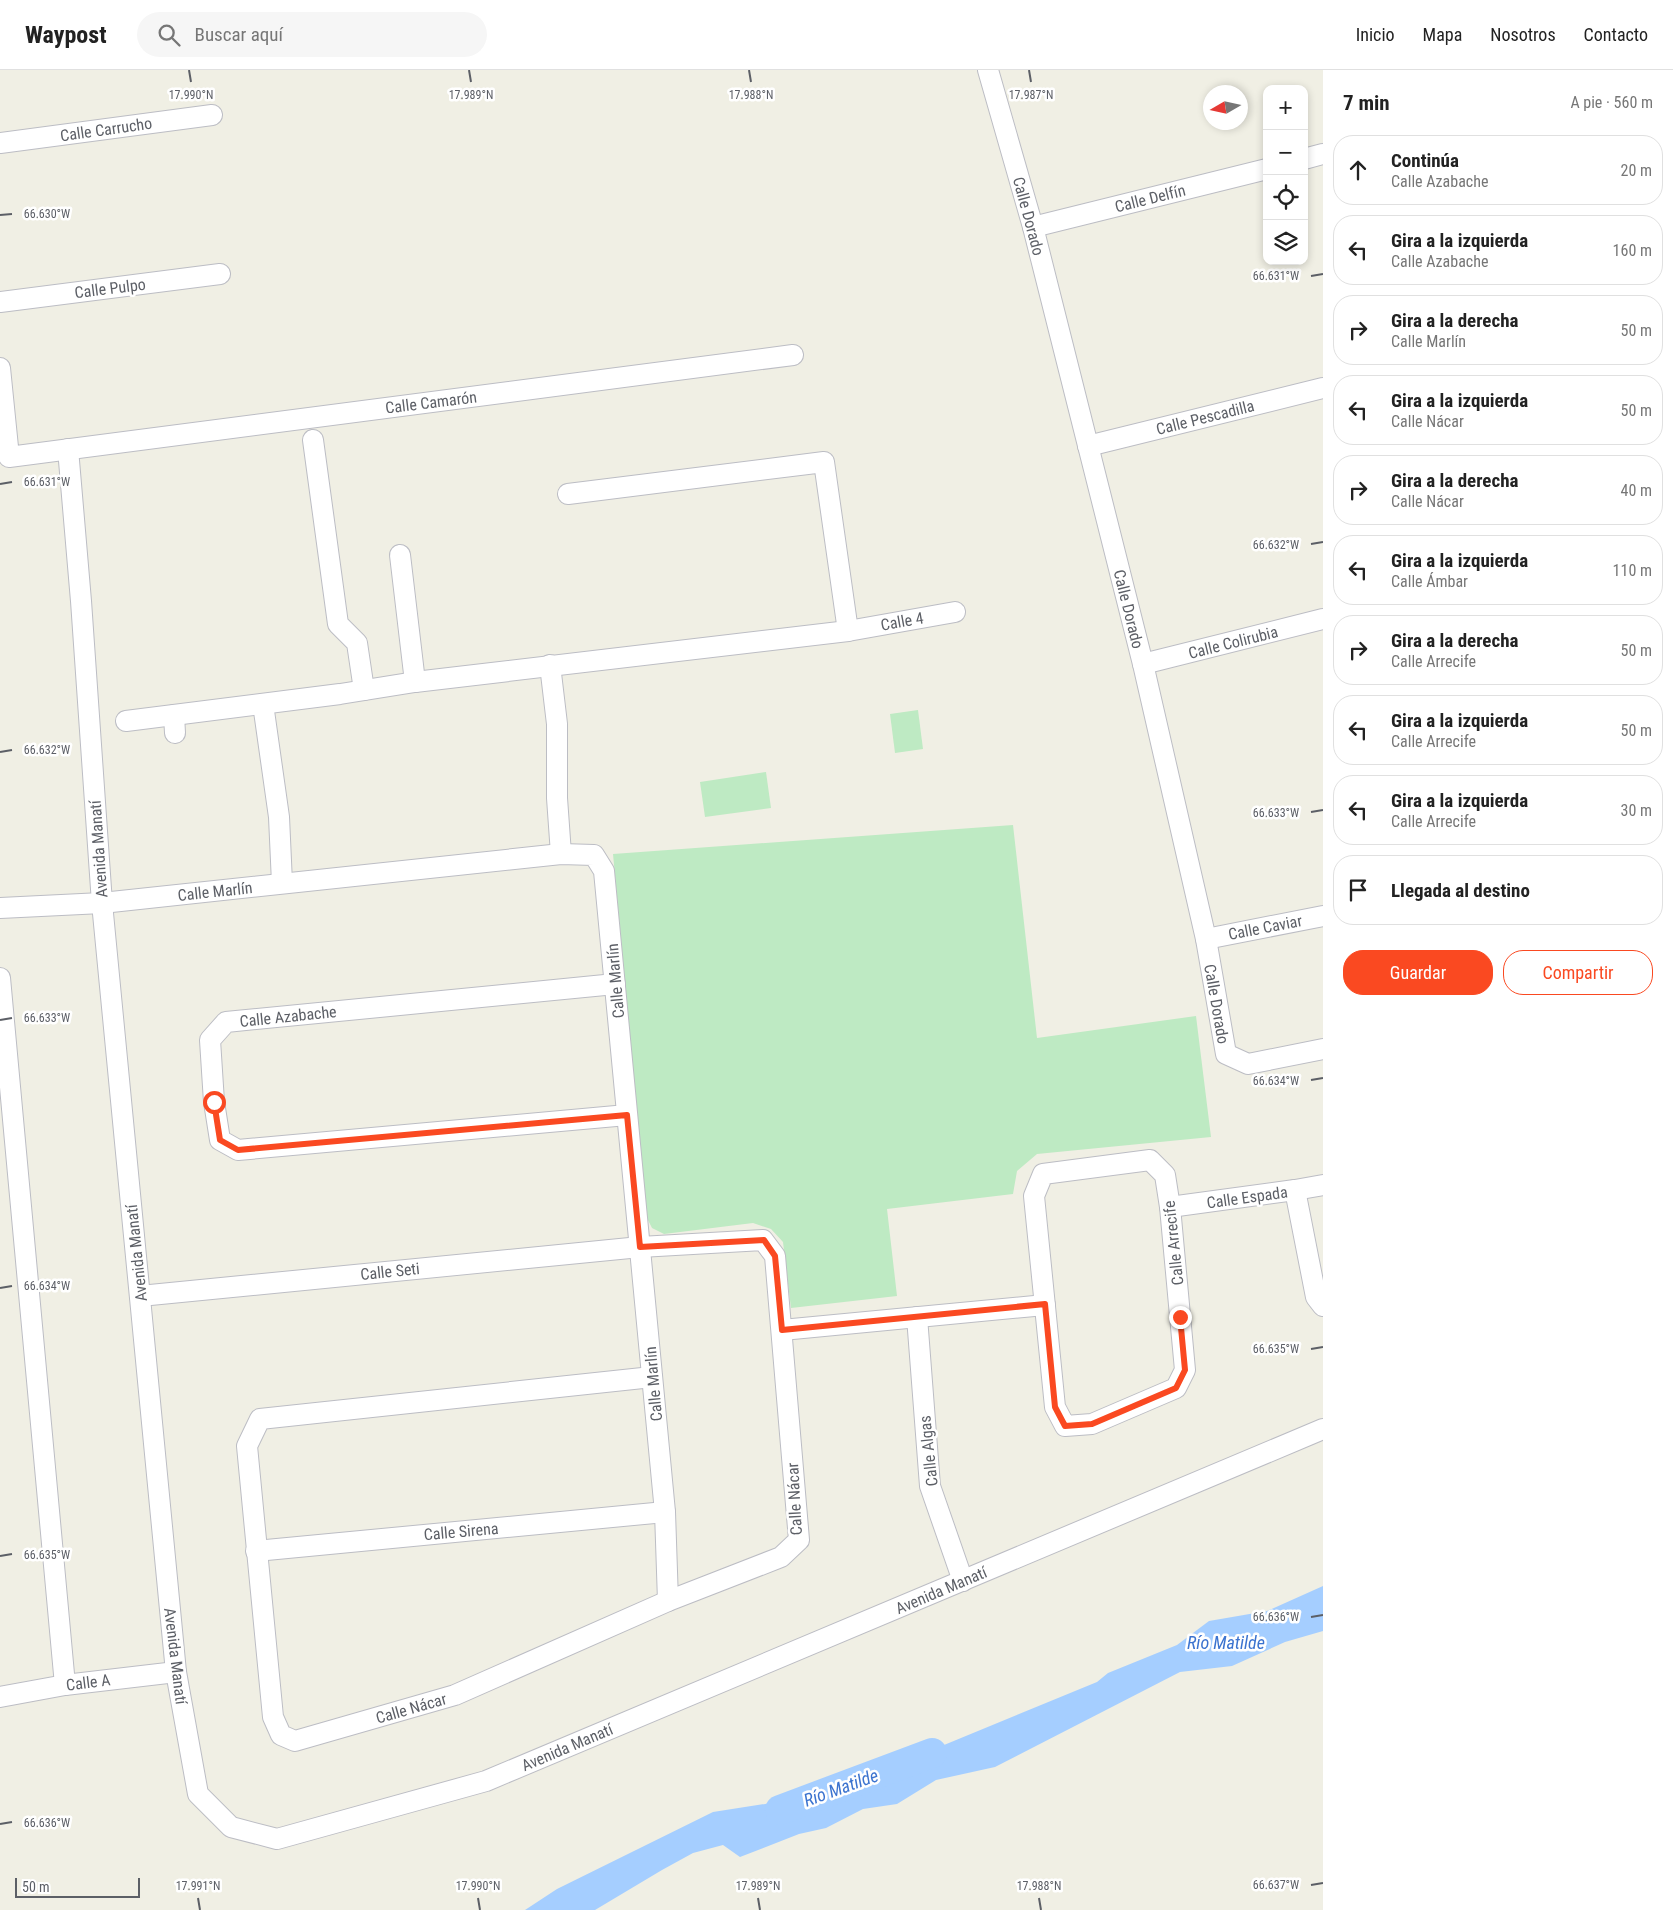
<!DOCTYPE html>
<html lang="es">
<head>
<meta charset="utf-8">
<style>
	:root { --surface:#fff; --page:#f6f6f6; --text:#222; --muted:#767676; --line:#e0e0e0; --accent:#fa4921 }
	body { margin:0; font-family:"Roboto Condensed",sans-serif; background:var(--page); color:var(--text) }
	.controls { position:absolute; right:15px; top:15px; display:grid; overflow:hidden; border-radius:10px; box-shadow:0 2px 8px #0003 }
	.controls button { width:45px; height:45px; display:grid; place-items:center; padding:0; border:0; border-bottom:1px solid var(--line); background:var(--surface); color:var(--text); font:25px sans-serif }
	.compass { position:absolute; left:1203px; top:15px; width:45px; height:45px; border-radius:50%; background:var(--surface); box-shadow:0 2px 8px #0003; rotate:261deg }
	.scale { position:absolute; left:15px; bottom:12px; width:125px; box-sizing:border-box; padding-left:5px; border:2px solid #5c5f66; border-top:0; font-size:14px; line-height:18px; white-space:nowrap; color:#5c5f66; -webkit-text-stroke:4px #fff; paint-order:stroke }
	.stop { position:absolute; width:15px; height:15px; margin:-11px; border:4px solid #fa4921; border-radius:50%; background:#fff }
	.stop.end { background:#fa4921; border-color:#fff; box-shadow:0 1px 5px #0008 }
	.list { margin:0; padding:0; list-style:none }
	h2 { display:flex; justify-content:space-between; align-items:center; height:65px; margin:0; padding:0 20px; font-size:21px }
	h2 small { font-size:16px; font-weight:400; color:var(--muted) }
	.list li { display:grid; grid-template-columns:32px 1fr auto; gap:15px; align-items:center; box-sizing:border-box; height:70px; margin:0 10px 10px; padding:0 10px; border:1px solid var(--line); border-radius:20px }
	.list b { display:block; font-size:19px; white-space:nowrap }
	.list p { margin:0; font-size:16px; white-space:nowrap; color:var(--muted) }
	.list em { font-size:16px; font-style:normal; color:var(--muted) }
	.actions { display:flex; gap:10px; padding:15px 20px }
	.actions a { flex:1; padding:11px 0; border:1px solid var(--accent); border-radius:20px; text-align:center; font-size:18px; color:var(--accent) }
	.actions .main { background:var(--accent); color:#fff }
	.icon { flex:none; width:28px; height:28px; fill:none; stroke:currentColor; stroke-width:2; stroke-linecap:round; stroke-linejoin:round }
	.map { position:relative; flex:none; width:1323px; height:1840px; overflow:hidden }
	header { display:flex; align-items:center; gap:30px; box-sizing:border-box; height:70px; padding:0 25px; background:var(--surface); border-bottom:1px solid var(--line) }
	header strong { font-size:24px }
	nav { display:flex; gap:28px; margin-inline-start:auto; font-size:18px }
	.search { width:350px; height:45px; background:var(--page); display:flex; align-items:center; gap:12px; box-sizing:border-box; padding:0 18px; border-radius:28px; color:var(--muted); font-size:19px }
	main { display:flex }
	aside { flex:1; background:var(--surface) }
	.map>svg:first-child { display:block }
	.green { fill:#beeac3 }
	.water { fill:#a5ceff }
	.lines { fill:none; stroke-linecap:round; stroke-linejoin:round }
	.river { stroke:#a5ceff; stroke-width:30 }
	.minor-casing { stroke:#bcbdc4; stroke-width:22 }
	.minor { stroke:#fff; stroke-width:20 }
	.route { stroke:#fa4921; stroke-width:6 }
	.ticks { fill:none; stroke:#5c5f66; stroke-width:2 }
	.labels { text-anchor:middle; stroke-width:5; stroke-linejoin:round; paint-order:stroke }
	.street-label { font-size:16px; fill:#5c5f66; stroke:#fff }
	.water-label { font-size:18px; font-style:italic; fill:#3b73cf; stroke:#fff }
	.ticks-label { font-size:12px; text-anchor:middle; fill:#5c5f66; stroke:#fff; stroke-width:5; stroke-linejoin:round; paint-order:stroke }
</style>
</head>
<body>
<header>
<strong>Waypost</strong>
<div class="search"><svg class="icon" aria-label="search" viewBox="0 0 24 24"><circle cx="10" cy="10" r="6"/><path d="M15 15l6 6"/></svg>Buscar aquí</div>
<nav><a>Inicio</a><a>Mapa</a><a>Nosotros</a><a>Contacto</a></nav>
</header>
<main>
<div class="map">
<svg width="1323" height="1840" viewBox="0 0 1323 1840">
	<rect width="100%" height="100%" fill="#f0efe4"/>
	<g class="green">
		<polygon points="918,640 923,679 895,683 890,644"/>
		<polygon points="766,702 771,738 705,747 700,712"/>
		<polygon points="1013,755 1037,968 1196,946 1211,1067 1037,1084 1017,1101 1013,1124 887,1139 897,1226 791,1238 783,1172 771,1159 753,1153 664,1164 652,1158 647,1148 613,784"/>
	</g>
	<polygon class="water" points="1323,1516 1323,1561 1285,1572 1232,1596 1180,1602 995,1697 936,1710 897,1734 863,1739 826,1758 799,1764 740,1787 723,1775 693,1783 662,1800 595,1840 525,1840 557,1819 713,1742 842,1722 944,1675 1097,1612 1108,1603 1177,1575 1209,1551 1267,1541"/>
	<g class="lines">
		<polyline class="river" points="780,1740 932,1683"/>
		<defs>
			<g id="minor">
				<polyline points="988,0 1033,157 1143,594 1206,869 1226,984 1248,994 1323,979"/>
				<polyline points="0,73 212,45"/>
				<polyline points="1304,89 1323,84"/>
				<polyline points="1033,157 1267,99"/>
				<polyline points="0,232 220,204"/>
				<polyline points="0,298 9,387 793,285"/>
				<polyline points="313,370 338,554 357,573 364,620"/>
				<polyline points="1088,376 1323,318"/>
				<polyline points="68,379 81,531 102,833 176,1602 198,1724 231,1757 277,1769 486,1711 1323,1359"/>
				<polyline points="568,424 824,392 848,561"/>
				<polyline points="400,485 415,612"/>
				<polyline points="1143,594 1323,549"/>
				<polyline points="550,595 557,654 557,728 561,784"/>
				<polyline points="263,634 279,747 282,813"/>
				<polyline points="174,645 175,663"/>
				<polyline points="126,651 340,624 415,612 848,561 955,542"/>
				<polyline points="0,838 102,833 561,784 594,785 604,801 665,1442 668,1531"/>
				<polyline points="1206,869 1323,846"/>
				<polyline points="0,908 65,1615"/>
				<polyline points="615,914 226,952 210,970 214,1032 220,1070 238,1080 627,1045"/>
				<polygon points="1150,1090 1165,1105 1170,1137 1185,1300 1176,1318 1092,1354 1065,1356 1055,1337 1034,1126 1043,1104"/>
				<polyline points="1295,1120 1316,1227 1323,1236"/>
				<polyline points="1170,1137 1295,1120 1323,1115"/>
				<polyline points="140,1226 640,1177 763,1170 775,1186 799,1470 781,1487 668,1531 455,1625 295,1671 281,1665 273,1647 247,1376 260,1349 652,1307"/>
				<polyline points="917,1247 930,1416 963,1511"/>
				<polyline points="782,1260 1045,1235"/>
				<polyline points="256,1481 665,1442"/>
				<polyline points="0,1627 65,1615 176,1602"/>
			</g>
		</defs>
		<use href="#minor" class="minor-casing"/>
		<use href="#minor" class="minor"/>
	</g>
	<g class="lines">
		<polyline class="route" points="214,1032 220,1070 238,1080 627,1045 640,1177 764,1170 775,1186 782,1260 1045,1234 1055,1337 1065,1356 1092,1354 1176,1318 1185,1300 1180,1247"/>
	</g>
	<path class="ticks" d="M189,0L191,12M469,0L471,12M749,0L751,12M1029,0L1031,12M0,145L12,144M1311,206L1323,204M0,414L12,412M1311,474L1323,472M0,682L12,680M1311,742L1323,740M0,950L12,948M1311,1010L1323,1008M0,1218L12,1216M1311,1279L1323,1277M0,1486L12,1484M1311,1547L1323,1545M0,1754L12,1752M1311,1815L1323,1813M198,1828L200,1840M478,1828L480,1840M758,1828L760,1840M1039,1828L1041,1840"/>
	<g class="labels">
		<g class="street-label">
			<text transform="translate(106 59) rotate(-8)" y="6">Calle Carrucho</text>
			<text transform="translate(1150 128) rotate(-14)" y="6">Calle Delfín</text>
			<text transform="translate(1029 146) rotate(75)" y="6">Calle Dorado</text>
			<text transform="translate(110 218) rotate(-7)" y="6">Calle Pulpo</text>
			<text transform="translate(431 332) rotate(-7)" y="6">Calle Camarón</text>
			<text transform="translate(1205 347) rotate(-14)" y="6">Calle Pescadilla</text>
			<text transform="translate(1129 539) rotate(76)" y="6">Calle Dorado</text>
			<text transform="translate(902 551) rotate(-10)" y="6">Calle 4</text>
			<text transform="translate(1233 572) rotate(-14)" y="6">Calle Colirubia</text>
			<text transform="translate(98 779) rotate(-94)" y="6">Avenida Manatí</text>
			<text transform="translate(215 821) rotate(-6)" y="6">Calle Marlín</text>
			<text transform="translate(1265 857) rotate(-11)" y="6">Calle Caviar</text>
			<text transform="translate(615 911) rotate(-95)" y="6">Calle Marlín</text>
			<text transform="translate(1217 934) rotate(80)" y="6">Calle Dorado</text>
			<text transform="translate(288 946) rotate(-6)" y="6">Calle Azabache</text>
			<text transform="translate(1247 1127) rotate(-8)" y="6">Calle Espada</text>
			<text transform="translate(1173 1173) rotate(-96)" y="6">Calle Arrecife</text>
			<text transform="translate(136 1183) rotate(-96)" y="6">Avenida Manatí</text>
			<text transform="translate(390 1201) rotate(-6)" y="6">Calle Seti</text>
			<text transform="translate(653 1314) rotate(-95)" y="6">Calle Marlín</text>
			<text transform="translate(928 1381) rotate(-96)" y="6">Calle Algas</text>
			<text transform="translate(794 1429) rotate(-93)" y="6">Calle Nácar</text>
			<text transform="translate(461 1461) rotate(-5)" y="6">Calle Sirena</text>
			<text transform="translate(941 1520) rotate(-23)" y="6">Avenida Manatí</text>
			<text transform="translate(176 1586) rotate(83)" y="6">Avenida Manatí</text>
			<text transform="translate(88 1612) rotate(-7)" y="6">Calle A</text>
			<text transform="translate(411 1638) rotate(-16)" y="6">Calle Nácar</text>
			<text transform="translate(567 1677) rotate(-23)" y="6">Avenida Manatí</text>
		</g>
		<g class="water-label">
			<text x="1226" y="1579">Río Matilde</text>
			<text transform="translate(841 1718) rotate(-20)" y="6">Río Matilde</text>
		</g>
	</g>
	<g class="ticks-label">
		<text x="191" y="29">17.990°N</text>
		<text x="471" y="29">17.989°N</text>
		<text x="751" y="29">17.988°N</text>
		<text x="1031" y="29">17.987°N</text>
		<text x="47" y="148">66.630°W</text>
		<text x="1276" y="210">66.631°W</text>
		<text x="47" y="416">66.631°W</text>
		<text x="1276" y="479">66.632°W</text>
		<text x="47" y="684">66.632°W</text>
		<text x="1276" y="747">66.633°W</text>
		<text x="47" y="952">66.633°W</text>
		<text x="1276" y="1015">66.634°W</text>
		<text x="47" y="1220">66.634°W</text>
		<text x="1276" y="1283">66.635°W</text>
		<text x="47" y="1489">66.635°W</text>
		<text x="1276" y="1551">66.636°W</text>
		<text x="47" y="1757">66.636°W</text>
		<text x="1276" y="1819">66.637°W</text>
		<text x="198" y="1820">17.991°N</text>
		<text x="478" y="1820">17.990°N</text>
		<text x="758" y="1820">17.989°N</text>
		<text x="1039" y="1820">17.988°N</text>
	</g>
</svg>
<div class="controls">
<button>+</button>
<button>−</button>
<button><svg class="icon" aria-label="locate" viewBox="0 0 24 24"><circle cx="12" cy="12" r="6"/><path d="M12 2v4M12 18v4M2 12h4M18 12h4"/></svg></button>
<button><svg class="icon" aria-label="layers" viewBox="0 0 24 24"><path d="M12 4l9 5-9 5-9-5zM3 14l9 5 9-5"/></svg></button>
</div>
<svg class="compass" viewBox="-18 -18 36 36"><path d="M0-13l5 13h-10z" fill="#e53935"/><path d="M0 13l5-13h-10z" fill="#767676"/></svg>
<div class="scale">50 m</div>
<div class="stop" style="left:214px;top:1032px"></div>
<div class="stop end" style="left:1180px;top:1247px"></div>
</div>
<aside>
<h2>7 min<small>A pie · 560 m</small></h2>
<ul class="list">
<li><svg class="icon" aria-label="ahead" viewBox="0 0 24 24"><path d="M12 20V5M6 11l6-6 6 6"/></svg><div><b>Continúa</b><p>Calle Azabache</p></div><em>20 m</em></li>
<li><svg class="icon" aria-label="left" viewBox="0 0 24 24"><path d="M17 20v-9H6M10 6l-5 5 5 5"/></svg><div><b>Gira a la izquierda</b><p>Calle Azabache</p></div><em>160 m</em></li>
<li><svg class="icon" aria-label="right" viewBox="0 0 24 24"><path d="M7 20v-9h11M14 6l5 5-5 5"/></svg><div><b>Gira a la derecha</b><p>Calle Marlín</p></div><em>50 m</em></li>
<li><svg class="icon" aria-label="left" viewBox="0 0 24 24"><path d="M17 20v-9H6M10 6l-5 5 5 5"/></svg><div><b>Gira a la izquierda</b><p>Calle Nácar</p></div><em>50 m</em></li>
<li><svg class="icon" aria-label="right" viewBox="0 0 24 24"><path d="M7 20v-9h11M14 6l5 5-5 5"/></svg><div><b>Gira a la derecha</b><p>Calle Nácar</p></div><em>40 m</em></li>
<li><svg class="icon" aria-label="left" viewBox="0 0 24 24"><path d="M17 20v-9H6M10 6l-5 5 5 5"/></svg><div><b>Gira a la izquierda</b><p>Calle Ámbar</p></div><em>110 m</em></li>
<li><svg class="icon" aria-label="right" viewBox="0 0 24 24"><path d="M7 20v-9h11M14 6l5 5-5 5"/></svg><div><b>Gira a la derecha</b><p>Calle Arrecife</p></div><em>50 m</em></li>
<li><svg class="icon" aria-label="left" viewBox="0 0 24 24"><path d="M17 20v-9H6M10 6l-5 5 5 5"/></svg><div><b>Gira a la izquierda</b><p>Calle Arrecife</p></div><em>50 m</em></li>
<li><svg class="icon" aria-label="left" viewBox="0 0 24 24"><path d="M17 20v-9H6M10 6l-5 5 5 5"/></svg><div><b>Gira a la izquierda</b><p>Calle Arrecife</p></div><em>30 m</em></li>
<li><svg class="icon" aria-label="arrive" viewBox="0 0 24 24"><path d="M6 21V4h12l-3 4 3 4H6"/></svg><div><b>Llegada al destino</b></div></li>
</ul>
<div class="actions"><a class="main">Guardar</a><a>Compartir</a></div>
</aside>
</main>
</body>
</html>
